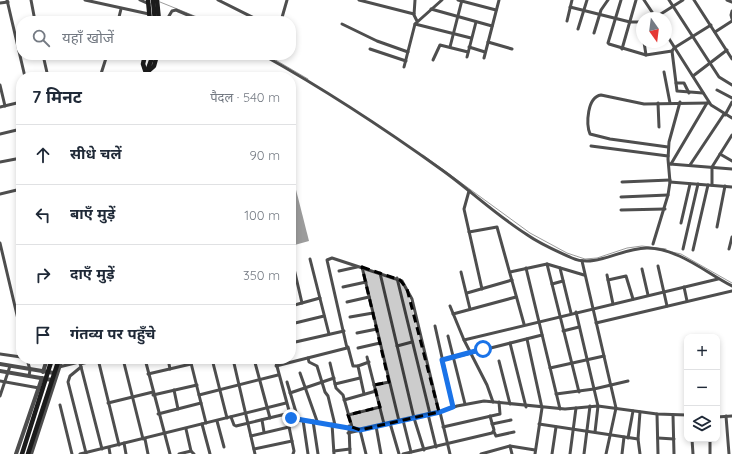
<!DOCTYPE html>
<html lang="hi">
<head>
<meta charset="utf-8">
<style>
	:root { --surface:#fff; --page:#f6f6f7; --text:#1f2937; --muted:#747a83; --line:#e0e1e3 }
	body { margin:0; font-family:Quicksand,"Noto Sans Devanagari",sans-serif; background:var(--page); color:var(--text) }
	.controls { position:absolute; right:12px; bottom:12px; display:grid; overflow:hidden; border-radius:8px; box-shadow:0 2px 6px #0003 }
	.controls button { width:36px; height:36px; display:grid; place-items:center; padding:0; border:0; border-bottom:1px solid var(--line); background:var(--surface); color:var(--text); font:20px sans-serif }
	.compass { position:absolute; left:636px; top:12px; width:36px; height:36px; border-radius:50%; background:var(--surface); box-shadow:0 2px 6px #0003; rotate:166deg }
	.stop { position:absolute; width:12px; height:12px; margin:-9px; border:3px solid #1a73e8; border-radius:50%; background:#fff }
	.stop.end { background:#1a73e8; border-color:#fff; box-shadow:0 1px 4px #0008 }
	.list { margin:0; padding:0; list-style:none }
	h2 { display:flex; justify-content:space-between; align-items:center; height:52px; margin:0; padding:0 16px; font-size:17px }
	h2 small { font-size:13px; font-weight:400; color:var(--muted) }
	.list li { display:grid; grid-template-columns:26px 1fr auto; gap:12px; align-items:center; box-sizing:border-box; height:60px; padding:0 16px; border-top:1px solid var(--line) }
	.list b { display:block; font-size:15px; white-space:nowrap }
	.list em { font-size:13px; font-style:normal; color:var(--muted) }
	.icon { flex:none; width:22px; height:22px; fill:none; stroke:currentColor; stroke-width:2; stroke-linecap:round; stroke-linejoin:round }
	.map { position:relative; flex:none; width:732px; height:454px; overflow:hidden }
	.search { position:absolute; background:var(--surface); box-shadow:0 2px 6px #0003; left:16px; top:16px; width:280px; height:44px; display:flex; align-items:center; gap:10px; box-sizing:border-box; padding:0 14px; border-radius:16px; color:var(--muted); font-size:15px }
	.panel { position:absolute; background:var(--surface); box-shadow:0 2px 6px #0003; left:16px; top:72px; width:280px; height:292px; border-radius:16px }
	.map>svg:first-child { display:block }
	.water { fill:#9c9c9c }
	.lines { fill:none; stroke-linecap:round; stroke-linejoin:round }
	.stream { stroke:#9c9c9c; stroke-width:1 }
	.minor { stroke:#4e4e4e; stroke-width:3 }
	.tertiary { stroke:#4e4e4e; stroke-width:4 }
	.secondary { stroke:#1b1b1b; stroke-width:4.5 }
	.route { stroke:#1a73e8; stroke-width:5 }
	.marked { fill:#000; fill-opacity:0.2; stroke:#000; stroke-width:3; stroke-dasharray:8 5; stroke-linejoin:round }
</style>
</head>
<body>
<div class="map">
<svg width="732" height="454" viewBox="0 0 732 454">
	<rect width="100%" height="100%" fill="#fff"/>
	<polygon class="water" points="291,170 309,241 291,246"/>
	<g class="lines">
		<g class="stream">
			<polyline points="160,2 207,21"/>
			<polyline points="267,55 308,79"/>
			<polyline points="423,155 530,233 567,253 585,259 597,258 627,248 642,246 666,249"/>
			<polyline points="672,252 681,254 732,283"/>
		</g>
		<g class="minor">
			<polyline points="7,0 25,77"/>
			<polyline points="31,0 35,21"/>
			<polyline points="85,0 149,14"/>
			<polyline points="140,0 149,4"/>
			<polyline points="218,0 260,21"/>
			<polyline points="359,0 414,14"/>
			<polyline points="415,0 414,15 417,21"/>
			<polyline points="458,0 496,10"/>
			<polyline points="621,0 608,43 609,44 646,55 672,51"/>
			<polyline points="644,0 656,18"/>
			<polyline points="669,0 719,77 732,85"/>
			<polyline points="694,0 732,59"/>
			<polyline points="727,0 732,2"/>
			<polyline points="0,3 8,2"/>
			<polyline points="570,7 630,22 642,22"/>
			<polyline points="431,9 492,26"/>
			<polyline points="732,11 731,15 732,19"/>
			<polyline points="656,17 683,0"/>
			<polyline points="118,21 121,9"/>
			<polyline points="166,21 172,11 176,10 202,21"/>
			<polyline points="281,21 287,0"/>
			<polyline points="567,21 572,0"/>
			<polyline points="640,23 642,34"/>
			<polyline points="342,24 377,41 408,52"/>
			<polyline points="415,24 471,38"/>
			<polyline points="578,29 587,0"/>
			<polyline points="715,32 732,21"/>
			<polyline points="594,33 601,10 608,0"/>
			<polyline points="666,34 711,105 732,118"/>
			<polyline points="488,42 512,49"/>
			<polyline points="644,42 646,55"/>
			<polyline points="450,47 462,0"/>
			<polyline points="469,47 485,52"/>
			<polyline points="370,49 406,61"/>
			<polyline points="622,49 636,0"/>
			<polyline points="43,55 48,77"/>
			<path d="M263,55C324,89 385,129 442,170C470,190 496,215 526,234C540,244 556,251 572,258C596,269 622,247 648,248C679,249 705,272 732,286"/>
			<polyline points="467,57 476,22"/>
			<polyline points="484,58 499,0"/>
			<polyline points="433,60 440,45 468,52"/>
			<polyline points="404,67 415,24 442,0"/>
			<polyline points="664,72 670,103"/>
			<polyline points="693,76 727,50"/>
			<polyline points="100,77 107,55"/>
			<polyline points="676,83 684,83 689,93"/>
			<polyline points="0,85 5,106"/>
			<polyline points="717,90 732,98"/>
			<polyline points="703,93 677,91 672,51 674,48 711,25"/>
			<polyline points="658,103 659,127"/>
			<polyline points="0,107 21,102"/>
			<polyline points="725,115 732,102"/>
			<polyline points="0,134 21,129"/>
			<polyline points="591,146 668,156"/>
			<path d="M668,147L610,139L590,134C586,124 587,97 601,95L644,104L709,103"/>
			<polyline points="720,154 732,161"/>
			<polyline points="0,162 21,158"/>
			<polyline points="670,164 732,169"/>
			<polyline points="671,164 707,103"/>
			<polyline points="690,165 724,114"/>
			<polyline points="622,182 670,180"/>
			<polyline points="670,182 732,187"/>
			<polyline points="712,185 712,167 732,135"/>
			<polyline points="469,191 464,209 482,289"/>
			<polyline points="0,194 21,189"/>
			<polyline points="621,197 668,195"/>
			<polyline points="621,210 665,209"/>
			<polyline points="681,223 690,184"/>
			<polyline points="717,227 725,186"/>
			<polyline points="469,232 497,227 524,324"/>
			<polyline points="0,243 21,332"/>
			<polyline points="653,244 668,195 670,182 668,159 669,142 680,102"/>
			<polyline points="683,249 698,184"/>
			<polyline points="729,249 732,237"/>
			<polyline points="693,250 708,185"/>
			<polyline points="310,259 329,334"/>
			<polyline points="292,260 302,303"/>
			<polyline points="582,261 616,408 606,454"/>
			<polyline points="547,264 579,392"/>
			<polyline points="658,266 667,306"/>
			<polyline points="362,267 399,421"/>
			<polyline points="526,268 560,409"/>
			<polyline points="560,268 571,313"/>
			<polyline points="642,269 648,295"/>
			<polyline points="339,271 357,267"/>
			<polyline points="461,272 470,309"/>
			<polyline points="510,272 547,264 584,275"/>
			<polyline points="380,273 414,418 424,450"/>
			<polyline points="607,275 613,304"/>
			<polyline points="397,278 430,414"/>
			<polyline points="608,280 626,276 633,299"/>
			<polyline points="552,284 563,281"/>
			<polyline points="343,287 366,282"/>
			<polyline points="684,287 687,301"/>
			<polyline points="467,293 512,280"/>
			<polyline points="347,302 369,297"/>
			<polyline points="291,306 320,298"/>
			<polyline points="450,306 464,340 487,385 493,402"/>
			<polyline points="576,312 598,406 595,432"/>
			<polyline points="453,314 516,297"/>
			<polyline points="350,317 373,313"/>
			<polyline points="596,323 732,291"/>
			<polyline points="291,324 324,316"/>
			<polyline points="435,326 453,407"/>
			<polyline points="563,331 579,327"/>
			<polyline points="357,333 377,329"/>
			<polyline points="448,336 465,404"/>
			<polyline points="527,339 542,408 535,454"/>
			<polyline points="464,340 718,279"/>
			<polyline points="291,343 344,331"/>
			<polyline points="510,343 526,407"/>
			<polyline points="397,346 412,342"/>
			<polyline points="348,347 353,366 358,366"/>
			<polyline points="358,348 380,343"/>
			<polyline points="0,354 21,357"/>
			<polyline points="367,357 384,424"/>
			<polyline points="308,358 309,362 317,366 325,392 328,396 335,425"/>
			<polyline points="27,359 30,370 29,376"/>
			<polyline points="33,359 47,361"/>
			<polyline points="79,359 102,449"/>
			<polyline points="98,359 119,445"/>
			<polyline points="123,359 143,439"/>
			<polyline points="145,359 170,454"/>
			<polyline points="168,359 170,369"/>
			<polyline points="190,359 206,423"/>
			<polyline points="212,359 227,418"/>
			<polyline points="233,359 255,454"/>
			<polyline points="254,359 270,418"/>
			<polyline points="275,359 291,418 288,422 294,451 293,454"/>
			<polyline points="443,360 542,335"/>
			<polyline points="499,361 510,404"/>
			<polyline points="330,363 336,388 343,395 352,427"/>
			<polyline points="80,364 100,359"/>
			<polyline points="276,366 347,348 327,260 332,258 402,281 412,299 439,412"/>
			<polyline points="59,367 79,362"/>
			<polyline points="81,367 70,376 68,382 86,453"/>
			<polyline points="550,368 604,356"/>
			<polyline points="300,373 317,421"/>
			<polyline points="148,374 191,364"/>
			<polyline points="0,381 39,388"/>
			<polyline points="287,382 298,419"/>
			<polyline points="335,384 360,378"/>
			<polyline points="374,385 389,382"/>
			<polyline points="174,390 178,409"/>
			<polyline points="290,393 334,378"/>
			<polyline points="364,394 358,366 369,362"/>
			<polyline points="556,394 594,389 628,381"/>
			<polyline points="153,395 197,385"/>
			<polyline points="199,395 278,375"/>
			<polyline points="0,396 10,366"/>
			<polyline points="344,400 376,391"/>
			<polyline points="108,403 153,392"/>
			<polyline points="60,405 72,454"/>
			<polyline points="440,412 450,454"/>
			<polyline points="158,414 201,403"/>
			<polyline points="428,414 436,447"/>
			<polyline points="657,414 658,454"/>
			<polyline points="348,415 380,407"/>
			<polyline points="673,415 674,454"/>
			<polyline points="726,416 729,454"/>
			<polyline points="231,417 234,425 236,426 290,413"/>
			<polyline points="717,417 732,416"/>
			<polyline points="291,418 360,430 366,454"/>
			<polyline points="262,420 264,432"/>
			<polyline points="303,420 308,454"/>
			<polyline points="403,420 411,452"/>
			<polyline points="217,421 224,447"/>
			<polyline points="313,421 318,454"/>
			<polyline points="390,423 399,454"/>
			<polyline points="202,424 210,454"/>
			<polyline points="332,424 334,454"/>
			<polyline points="492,424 511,420"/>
			<polyline points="539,424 638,439"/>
			<polyline points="349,426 350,454"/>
			<polyline points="376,426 381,454"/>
			<polyline points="443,427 500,414 499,402"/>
			<polyline points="186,429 191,451 194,454"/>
			<polyline points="494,432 496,436 514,432"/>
			<polyline points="348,433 439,412 457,406 484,401 565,409 598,406 657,414 687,415"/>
			<polyline points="251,436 289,427"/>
			<polyline points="628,438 633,411"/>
			<polyline points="658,438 674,439"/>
			<polyline points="145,439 148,454"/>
			<polyline points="692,439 693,454"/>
			<polyline points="710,439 710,454"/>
			<polyline points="124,443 126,454"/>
			<polyline points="510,446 512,454"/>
			<polyline points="109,448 110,454"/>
			<polyline points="254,449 292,441"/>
			<polyline points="334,451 350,449"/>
			<polyline points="80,454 286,403"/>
			<polyline points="179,454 191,451"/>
			<polyline points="403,454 492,433 494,430 490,416"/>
			<polyline points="481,454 510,446 535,450"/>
			<polyline points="552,454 556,427"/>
			<polyline points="570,454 576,408"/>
			<polyline points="584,454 590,406"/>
			<polyline points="622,454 624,437"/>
			<polyline points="640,454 638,439 640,412"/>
		</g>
		<g class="tertiary">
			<polyline points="0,364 54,373"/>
			<polyline points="0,371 52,380"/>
			<polyline points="43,372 47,359"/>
			<polyline points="16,454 42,378"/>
			<polyline points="31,454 62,359"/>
		</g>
		<g class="secondary">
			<polyline points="148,0 150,21"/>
			<polyline points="153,0 155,21"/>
			<polyline points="157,0 159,21"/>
			<polyline points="145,55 143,64 146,73 154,66 157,55"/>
			<polyline points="145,77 153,55"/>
			<polyline points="22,454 52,359"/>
			<polyline points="28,454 59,359"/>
		</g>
	</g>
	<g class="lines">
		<polyline class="route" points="291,418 360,430 440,412 453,407 442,360 483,349"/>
	</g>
	<path class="marked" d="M362,267L400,280L407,289L439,412L360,430L352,427L348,415L380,407L374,385L389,382Z"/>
</svg>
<div class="controls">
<button>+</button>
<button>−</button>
<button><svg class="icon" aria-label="layers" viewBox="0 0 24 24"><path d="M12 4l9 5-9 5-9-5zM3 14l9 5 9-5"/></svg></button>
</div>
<svg class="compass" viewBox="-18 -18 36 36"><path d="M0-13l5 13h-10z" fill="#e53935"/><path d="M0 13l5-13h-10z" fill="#747a83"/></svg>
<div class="stop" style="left:483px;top:349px"></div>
<div class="stop end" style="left:291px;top:418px"></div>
<div class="search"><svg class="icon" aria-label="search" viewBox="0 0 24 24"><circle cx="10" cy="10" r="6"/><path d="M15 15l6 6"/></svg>यहाँ खोजें</div>
<section class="panel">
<h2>7 मिनट<small>पैदल · 540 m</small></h2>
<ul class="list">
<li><svg class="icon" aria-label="ahead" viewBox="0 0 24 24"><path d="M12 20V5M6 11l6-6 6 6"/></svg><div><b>सीधे चलें</b></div><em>90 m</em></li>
<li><svg class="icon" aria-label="left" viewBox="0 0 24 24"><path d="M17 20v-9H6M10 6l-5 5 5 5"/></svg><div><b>बाएँ मुड़ें</b></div><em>100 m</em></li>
<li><svg class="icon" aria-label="right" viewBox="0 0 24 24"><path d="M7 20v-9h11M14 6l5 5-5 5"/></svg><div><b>दाएँ मुड़ें</b></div><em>350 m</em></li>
<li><svg class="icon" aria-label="arrive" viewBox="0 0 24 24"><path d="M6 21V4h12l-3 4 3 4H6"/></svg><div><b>गंतव्य पर पहुँचे</b></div></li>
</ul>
</section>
</div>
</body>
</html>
